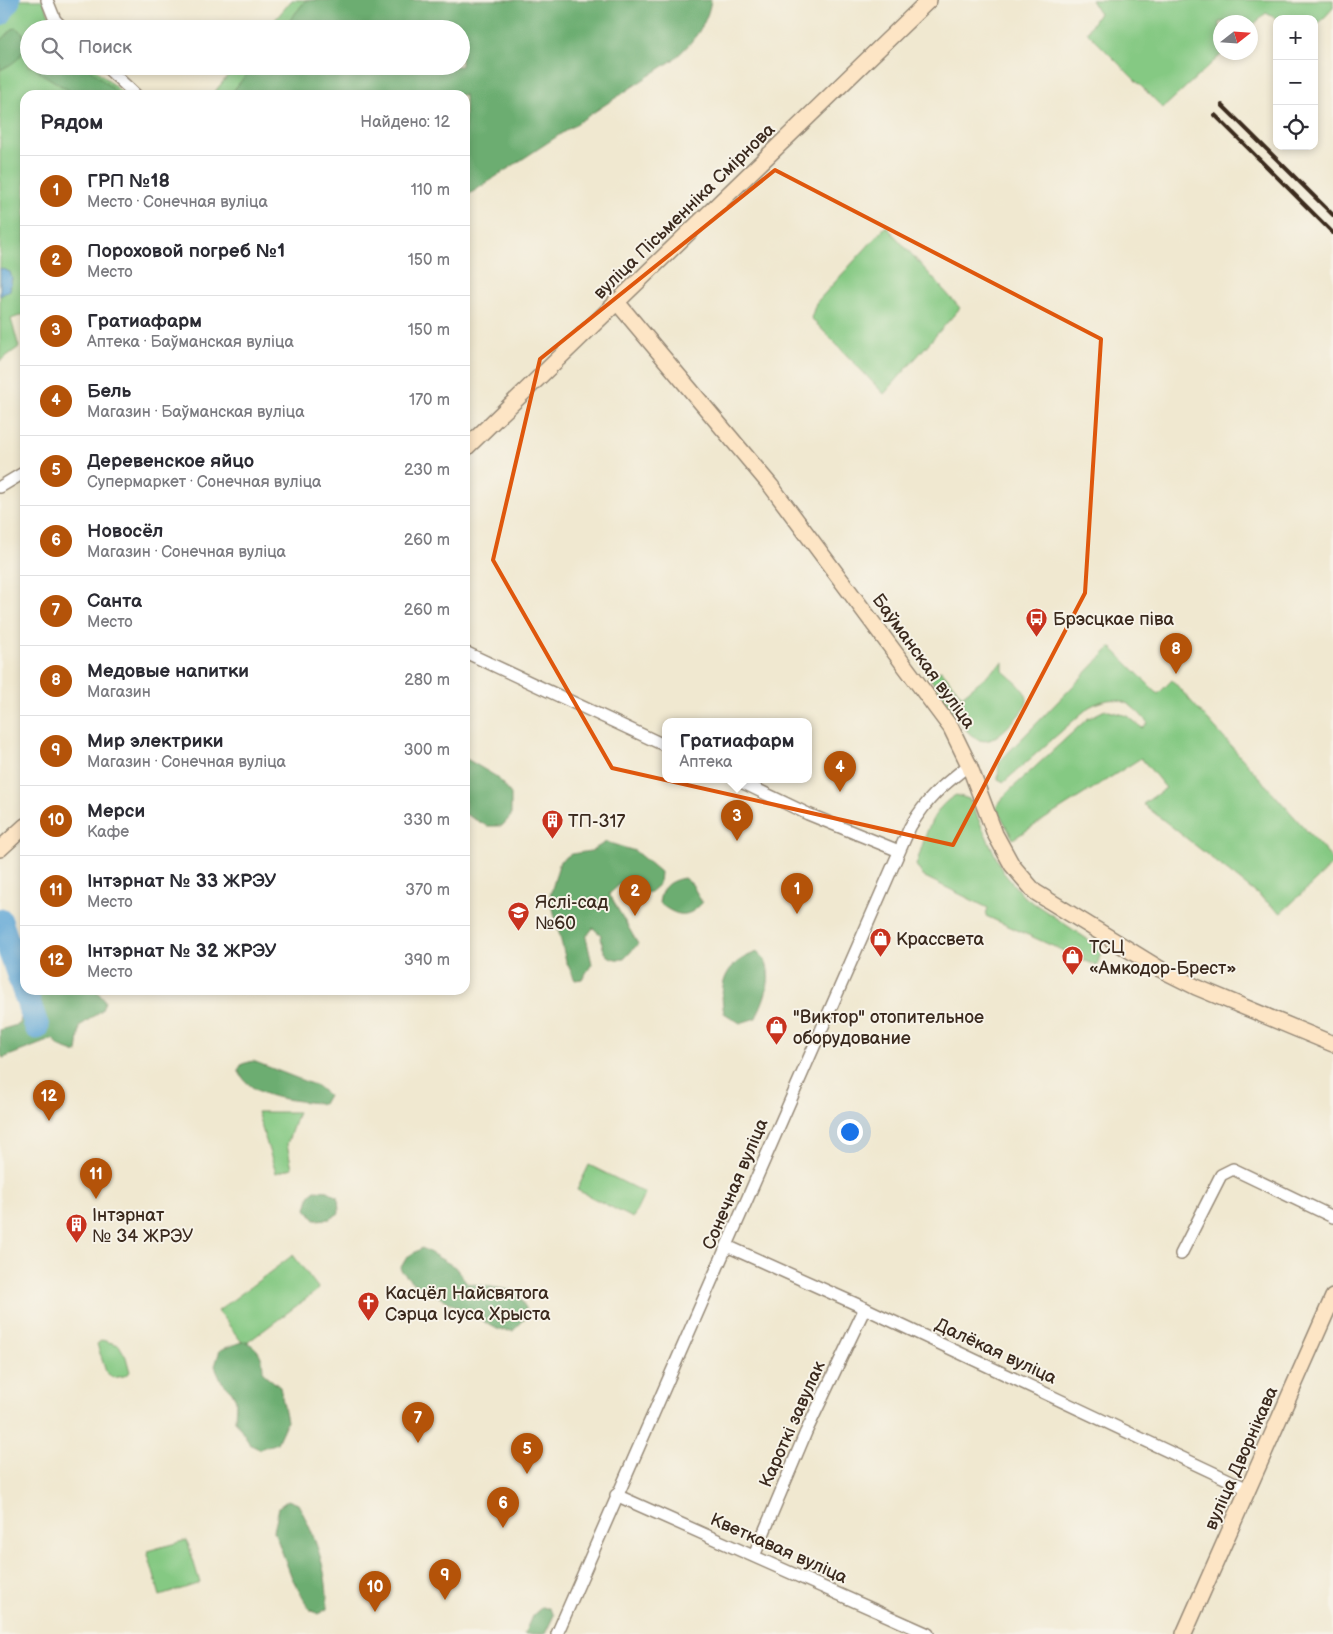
<!DOCTYPE html>
<html lang="ru">
<head>
<meta charset="utf-8">
<style>
	:root { --surface:#fff; --page:#f7f7f7; --text:#2b2b33; --muted:#7c7c81; --line:#e1e1e2; --accent:#b45309 }
	body { margin:0; font-family:"Balsamiq Sans",sans-serif; background:var(--page); color:var(--text) }
	.controls { position:absolute; right:15px; top:15px; display:grid; overflow:hidden; border-radius:10px; box-shadow:0 2px 8px #0003 }
	.controls button { width:45px; height:45px; display:grid; place-items:center; padding:0; border:0; border-bottom:1px solid var(--line); background:var(--surface); color:var(--text); font:25px sans-serif }
	.compass { position:absolute; left:1213px; top:15px; width:45px; height:45px; border-radius:50%; background:var(--surface); box-shadow:0 2px 8px #0003; rotate:73deg }
	.you { position:absolute; left:849px; top:1131px; width:18px; height:18px; margin:-12px; border:4px solid #fff; border-radius:50%; background:#1a73e8; box-shadow:0 0 0 8px #1a73e833 }
	.badge { display:grid; place-items:center; width:32px; height:32px; border-radius:50%; background:var(--accent); color:#fff; font-size:16px; font-weight:700 }
	.pin { position:absolute; translate:-50% -41px; filter:drop-shadow(0 1px 2px #0008) }
	.pin::after { content:''; position:absolute; top:26px; width:18px; height:15px; background:inherit; clip-path:polygon(0 0,100% 0,50% 100%) }
	.popup { position:absolute; left:662px; top:718px; width:150px; height:65px; box-sizing:border-box; display:grid; place-content:center; border-radius:10px; background:var(--surface); filter:drop-shadow(0 1px 4px #0005); font-size:16px; white-space:nowrap; color:var(--muted) }
	.popup b { font-size:19px; color:var(--text) }
	.popup::after { content:''; position:absolute; left:50%; top:100%; margin-left:-10px; border:10px solid transparent; border-top-color:var(--surface) }
	.list { margin:0; padding:0; list-style:none }
	h2 { display:flex; justify-content:space-between; align-items:center; height:65px; margin:0; padding:0 20px; font-size:21px }
	h2 small { font-size:16px; font-weight:400; color:var(--muted) }
	.list li { display:grid; grid-template-columns:32px 1fr auto; gap:15px; align-items:center; box-sizing:border-box; height:70px; padding:0 20px; border-top:1px solid var(--line) }
	.list b { display:block; font-size:19px; white-space:nowrap }
	.list p { margin:0; font-size:16px; white-space:nowrap; color:var(--muted) }
	.list em { font-size:16px; font-style:normal; color:var(--muted) }
	.icon { flex:none; width:28px; height:28px; fill:none; stroke:currentColor; stroke-width:2; stroke-linecap:round; stroke-linejoin:round }
	.map { position:relative; flex:none; width:1333px; height:1634px; overflow:hidden }
	.search { position:absolute; background:var(--surface); box-shadow:0 2px 8px #0003; left:20px; top:20px; width:450px; height:55px; display:flex; align-items:center; gap:12px; box-sizing:border-box; padding:0 18px; border-radius:28px; color:var(--muted); font-size:19px }
	.panel { position:absolute; background:var(--surface); box-shadow:0 2px 8px #0003; left:20px; top:90px; width:450px; height:905px; border-radius:15px }
	.map>svg:first-child { display:block }
	.green { fill:#85c983; stroke:#607a50 }
	.forest { fill:#6cad71; stroke:#546c48 }
	.water { fill:#60a7d6; stroke:#4e687a }
	.lines { fill:none; stroke-linecap:round; stroke-linejoin:round }
	.river { stroke:#60a7d6; stroke-width:25 }
	.street-casing { stroke:#968977; stroke-width:14 }
	.secondary-casing { stroke:#968977; stroke-width:18 }
	.street { stroke:#fff; stroke-width:11 }
	.secondary { stroke:#fde5c5; stroke-width:15 }
	.rail { stroke:#3b2a1e; stroke-width:4 }
	.marked { fill:none; stroke:#df570d; stroke-width:4; stroke-linejoin:round }
	.labels { text-anchor:middle; stroke-width:4; stroke-linejoin:round; paint-order:stroke }
	.street-label { font-size:18px; fill:#3b2a1e; stroke:#f7f3e8 }
	.poi-label { font-size:18px; fill:#3b2a1e; stroke:#f7f3e8; text-anchor:start }
</style>
</head>
<body>
<div class="map">
<svg width="1333" height="1634" viewBox="0 0 1333 1634">
	<rect width="100%" height="100%" fill="#f7f3e8"/>
	<filter id="ink" filterUnits="userSpaceOnUse"><feTurbulence type="fractalNoise" baseFrequency=".02" numOctaves="2"/><feDisplacementMap in="SourceGraphic" scale="10" xChannelSelector="R" yChannelSelector="G"/><feConvolveMatrix kernelMatrix="1 2 1 2 8 2 1 2 1" color-interpolation-filters="sRGB"/></filter>
	<filter id="wash" filterUnits="userSpaceOnUse"><feTurbulence type="fractalNoise" baseFrequency=".0096" numOctaves="4" result="noise"/><feDisplacementMap in="SourceGraphic" scale="20" xChannelSelector="R" yChannelSelector="G"/><feGaussianBlur stdDeviation="1.12" result="paint"/><feColorMatrix in="noise" values="0 0 0 0 0 0 0 0 0 0 0 0 0 0 0 0 0 1.4 0 .05"/><feComposite in="paint" operator="in"/></filter>
	<g filter="url(#wash)">
		<rect width="100%" height="100%" fill="#f0e8d0"/>
		<g class="green">
			<polygon points="0,0 43,0 55,29 29,29 29,66 92,66 124,95 25,95 25,314 11,319 19,347 0,361"/>
			<polygon points="292,0 306,0 283,29 267,29"/>
			<polygon points="1091,0 1333,0 1333,8 1314,29 1314,19 1277,19 1266,13 1251,27 1250,22 1220,22 1220,52 1223,53 1163,108 1087,32 1099,13"/>
			<polygon points="236,66 253,66 230,95 212,95"/>
			<polygon points="886,226 960,308 884,394 811,318 816,303"/>
			<path d="M1111,647L1158,694L1172,680L1333,860V864L1281,913L1143,804L1166,788L1141,758L1013,839L996,807L1007,793L1087,719L1105,710L1128,716L1142,728L1148,723C1129,701 1117,692 1089,707L1004,782L998,779L999,762Z"/>
			<path d="M1003,662V671C1010,678 1027,689 1027,700C1028,708 1003,733 995,737C990,741 983,742 977,739C963,733 938,689 928,675L941,670L962,696Z"/>
			<path d="M956,795L969,799L1003,872L1023,896L1102,949L1097,966L986,916L988,908L923,876L916,865C925,839 930,809 956,795Z"/>
			<polygon points="257,1112 298,1112 287,1144 292,1168 276,1173"/>
			<polygon points="589,1165 645,1193 633,1218 577,1190"/>
			<polygon points="293,1255 319,1289 244,1345 218,1311"/>
			<polygon points="102,1340 119,1345 126,1357 130,1372 124,1376 113,1378 106,1372 97,1344"/>
			<polygon points="187,1540 200,1583 160,1596 147,1551"/>
		</g>
		<g class="forest">
			<path d="M306,0H711C707,26 692,43 673,60L465,197V95H230L253,66H461V29H283Z"/>
			<path d="M16,28L23,33C29,53 17,62 0,70V42L12,29Z"/>
			<polygon points="34,66 87,66 119,95 76,95 39,72"/>
			<polygon points="465,758 497,777 511,794 511,816 502,826 487,826 465,814"/>
			<path d="M606,842L635,851L660,872L659,884L650,892L637,895L626,879L609,894L638,944L624,959C606,961 602,951 601,935L593,928L586,937L592,964L582,979L575,980L566,961L550,896L560,861L571,854L591,851Z"/>
			<path d="M684,878L692,884L702,903C687,920 676,916 659,903C661,887 668,881 684,878Z"/>
			<path d="M758,952C778,970 765,997 756,1018L740,1023L724,1013C718,982 726,962 758,952Z"/>
			<path d="M21,955L25,956V990H96L105,1001L102,1010L80,1026L77,1053L60,1047L53,1039L3,1058L0,1054V1030L20,1024C24,1006 12,987 9,968Z"/>
			<path d="M253,1061L317,1086L328,1095L323,1104C292,1099 253,1101 238,1070L242,1064Z"/>
			<polygon points="315,1190 328,1191 338,1197 339,1213 330,1219 315,1220 306,1209 310,1194"/>
			<polygon points="422,1248 455,1267 467,1283 516,1291 526,1308 526,1318 513,1331 499,1330 412,1282 400,1269 407,1257"/>
			<path d="M244,1341C260,1348 263,1357 263,1373L280,1387L287,1421L277,1443L259,1449L251,1445L235,1420L236,1400L232,1392L222,1382L215,1366L220,1350Z"/>
			<path d="M288,1500L298,1504C315,1535 329,1573 327,1609L318,1614L309,1609L292,1578L274,1531L279,1507Z"/>
			<polygon points="541,1608 549,1608 554,1615 545,1634 524,1634 532,1616"/>
		</g>
		<polygon class="water" points="0,268 10,272 12,278 10,290 0,296"/>
		<g class="lines">
			<g class="river">
				<polyline points="0,13 8,0"/>
				<polyline points="0,921 37,1027"/>
			</g>
		</g>
	</g>
	<g filter="url(#ink)">
		<g class="lines">
			<defs>
				<g id="street">
					<polyline points="47,0 55,20 64,29"/>
					<polyline points="105,66 136,95"/>
					<polyline points="0,487 25,472"/>
					<polyline points="465,652 666,746"/>
					<polyline points="737,780 808,814 899,851"/>
					<polyline points="727,1246 856,1304 1248,1489"/>
					<polyline points="1181,1254 1221,1175 1233,1169 1333,1217"/>
					<polyline points="616,1495 928,1634"/>
					<polyline points="754,1556 806,1432 865,1308"/>
					<path d="M557,1634L910,827C928,797 942,786 969,765"/>
				</g>
				<g id="secondary">
					<polyline points="616,301 771,486 951,728 969,765 995,834 1012,865 1035,892 1160,969 1196,987 1333,1044"/>
					<polyline points="465,449 929,0"/>
					<polyline points="0,849 25,826"/>
					<polyline points="1184,1634 1333,1297"/>
				</g>
			</defs>
			<use href="#street" class="street-casing"/>
			<use href="#secondary" class="secondary-casing"/>
			<use href="#street" class="street"/>
			<use href="#secondary" class="secondary"/>
			<g class="rail">
				<polyline points="1222,105 1333,215"/>
				<polyline points="1215,115 1333,233"/>
			</g>
		</g>
	</g>
	<path class="marked" d="M775,170L1101,339L1085,593L953,845L612,768L493,560L540,359Z"/>
	<defs>
		<symbol id="bus-pin" viewBox="-11 -11 22 30"><path d="M0 17L-7.5 6A9.5 9.5 0 1 1 7.5 6Z" fill="#c8321e" stroke="#f7f3e8"/><path d="M-5-6H5V4H4V6H2V4H-2V6H-4V4H-5ZM-3.5-4V0h7V-4ZM-3.5 1.2v1.5H-2V1.2ZM2 1.2v1.5H3.5V1.2Z" fill="#fff"/></symbol>
		<symbol id="building-pin" viewBox="-11 -11 22 30"><path d="M0 17L-7.5 6A9.5 9.5 0 1 1 7.5 6Z" fill="#c8321e" stroke="#f7f3e8"/><path d="M-4-6H4V6H1V3H-1V6H-4ZM-2.5-4.3h1.7v1.8h-1.7ZM.8-4.3h1.7v1.8H.8ZM-2.5-1h1.7V.8h-1.7ZM.8-1h1.7V.8H.8Z" fill="#fff"/></symbol>
		<symbol id="school-pin" viewBox="-11 -11 22 30"><path d="M0 17L-7.5 6A9.5 9.5 0 1 1 7.5 6Z" fill="#c8321e" stroke="#f7f3e8"/><path d="M0-5L7-2L0 1L-7-2ZM-4 1L0 2.5L4 1V4Q0 6-4 4Z" fill="#fff"/></symbol>
		<symbol id="shop-pin" viewBox="-11 -11 22 30"><path d="M0 17L-7.5 6A9.5 9.5 0 1 1 7.5 6Z" fill="#c8321e" stroke="#f7f3e8"/><path d="M-5-2.5h2.3a2.7 3.5 0 0 1 5.4 0H5L5.5 6h-11ZM-1.5-2.5h3a1.5 2.3 0 0 0-3 0Z" fill="#fff"/></symbol>
		<symbol id="church-pin" viewBox="-11 -11 22 30"><path d="M0 17L-7.5 6A9.5 9.5 0 1 1 7.5 6Z" fill="#c8321e" stroke="#f7f3e8"/><path d="M-1.2-6h2.4v3.5h3.3v2.4h-3.3V6h-2.4V-.1h-3.3v-2.4h3.3Z" fill="#fff"/></symbol>
	</defs>
	<g fill-rule="evenodd">
		<use href="#bus-pin" x="1024" y="606" width="25" height="34"/>
		<use href="#building-pin" x="540" y="808" width="25" height="34"/>
		<use href="#school-pin" x="506" y="900" width="25" height="34"/>
		<use href="#shop-pin" x="868" y="926" width="25" height="34"/>
		<use href="#shop-pin" x="1060" y="944" width="25" height="34"/>
		<use href="#shop-pin" x="764" y="1014" width="25" height="34"/>
		<use href="#building-pin" x="64" y="1212" width="25" height="34"/>
		<use href="#church-pin" x="356" y="1290" width="25" height="34"/>
	</g>
	<g class="labels">
		<g class="street-label">
			<text transform="translate(684 211) rotate(-44)" y="6">вуліца Пісьменніка Смірнова</text>
			<text transform="translate(924 661) rotate(54)" y="6">Баўманская вуліца</text>
			<text transform="translate(735 1184) rotate(-67)" y="6">Сонечная вуліца</text>
			<text transform="translate(996 1351) rotate(25)" y="6">Далёкая вуліца</text>
			<text transform="translate(792 1424) rotate(-66)" y="6">Кароткі завулак</text>
			<text transform="translate(1241 1458) rotate(-66)" y="6">вуліца Дворнікава</text>
			<text transform="translate(779 1548) rotate(24)" y="6">Кветкавая вуліца</text>
		</g>
		<g class="poi-label">
			<text x="1053" y="625">Брэсцкае піва</text>
			<text x="568" y="827">ТП-317</text>
			<text x="535" y="908">Яслі-сад<tspan x="535" dy="21">№60</tspan></text>
			<text x="896" y="945">Крассвета</text>
			<text x="1089" y="953">ТСЦ<tspan x="1089" dy="21">«Амкодор-Брест»</tspan></text>
			<text x="793" y="1023">"Виктор" отопительное<tspan x="793" dy="21">оборудование</tspan></text>
			<text x="92" y="1221">Інтэрнат<tspan x="92" dy="21">№ 34 ЖРЭУ</tspan></text>
			<text x="385" y="1299">Касцёл Найсвятога<tspan x="385" dy="21">Сэрца Ісуса Хрыста</tspan></text>
		</g>
	</g>
</svg>
<div class="controls">
<button>+</button>
<button>−</button>
<button><svg class="icon" aria-label="locate" viewBox="0 0 24 24"><circle cx="12" cy="12" r="6"/><path d="M12 2v4M12 18v4M2 12h4M18 12h4"/></svg></button>
</div>
<svg class="compass" viewBox="-18 -18 36 36"><path d="M0-13l5 13h-10z" fill="#e53935"/><path d="M0 13l5-13h-10z" fill="#7c7c81"/></svg>
<div class="you"></div>
<div class="pin badge" style="left:797px;top:914px">1</div>
<div class="pin badge" style="left:635px;top:916px">2</div>
<div class="pin badge" style="left:737px;top:841px">3</div>
<div class="popup"><b>Гратиафарм</b>Аптека</div>
<div class="pin badge" style="left:840px;top:792px">4</div>
<div class="pin badge" style="left:527px;top:1474px">5</div>
<div class="pin badge" style="left:503px;top:1528px">6</div>
<div class="pin badge" style="left:418px;top:1443px">7</div>
<div class="pin badge" style="left:1176px;top:674px">8</div>
<div class="pin badge" style="left:445px;top:1600px">9</div>
<div class="pin badge" style="left:375px;top:1612px">10</div>
<div class="pin badge" style="left:96px;top:1199px">11</div>
<div class="pin badge" style="left:49px;top:1121px">12</div>
<div class="search"><svg class="icon" aria-label="search" viewBox="0 0 24 24"><circle cx="10" cy="10" r="6"/><path d="M15 15l6 6"/></svg>Поиск</div>
<section class="panel">
<h2>Рядом<small>Найдено: 12</small></h2>
<ul class="list">
<li><span class="badge">1</span><div><b>ГРП №18</b><p>Место · Сонечная вуліца</p></div><em>110 m</em></li>
<li><span class="badge">2</span><div><b>Пороховой погреб №1</b><p>Место</p></div><em>150 m</em></li>
<li><span class="badge">3</span><div><b>Гратиафарм</b><p>Аптека · Баўманская вуліца</p></div><em>150 m</em></li>
<li><span class="badge">4</span><div><b>Бель</b><p>Магазин · Баўманская вуліца</p></div><em>170 m</em></li>
<li><span class="badge">5</span><div><b>Деревенское яйцо</b><p>Супермаркет · Сонечная вуліца</p></div><em>230 m</em></li>
<li><span class="badge">6</span><div><b>Новосёл</b><p>Магазин · Сонечная вуліца</p></div><em>260 m</em></li>
<li><span class="badge">7</span><div><b>Санта</b><p>Место</p></div><em>260 m</em></li>
<li><span class="badge">8</span><div><b>Медовые напитки</b><p>Магазин</p></div><em>280 m</em></li>
<li><span class="badge">9</span><div><b>Мир электрики</b><p>Магазин · Сонечная вуліца</p></div><em>300 m</em></li>
<li><span class="badge">10</span><div><b>Мерси</b><p>Кафе</p></div><em>330 m</em></li>
<li><span class="badge">11</span><div><b>Інтэрнат № 33 ЖРЭУ</b><p>Место</p></div><em>370 m</em></li>
<li><span class="badge">12</span><div><b>Інтэрнат № 32 ЖРЭУ</b><p>Место</p></div><em>390 m</em></li>
</ul>
</section>
</div>
</body>
</html>
